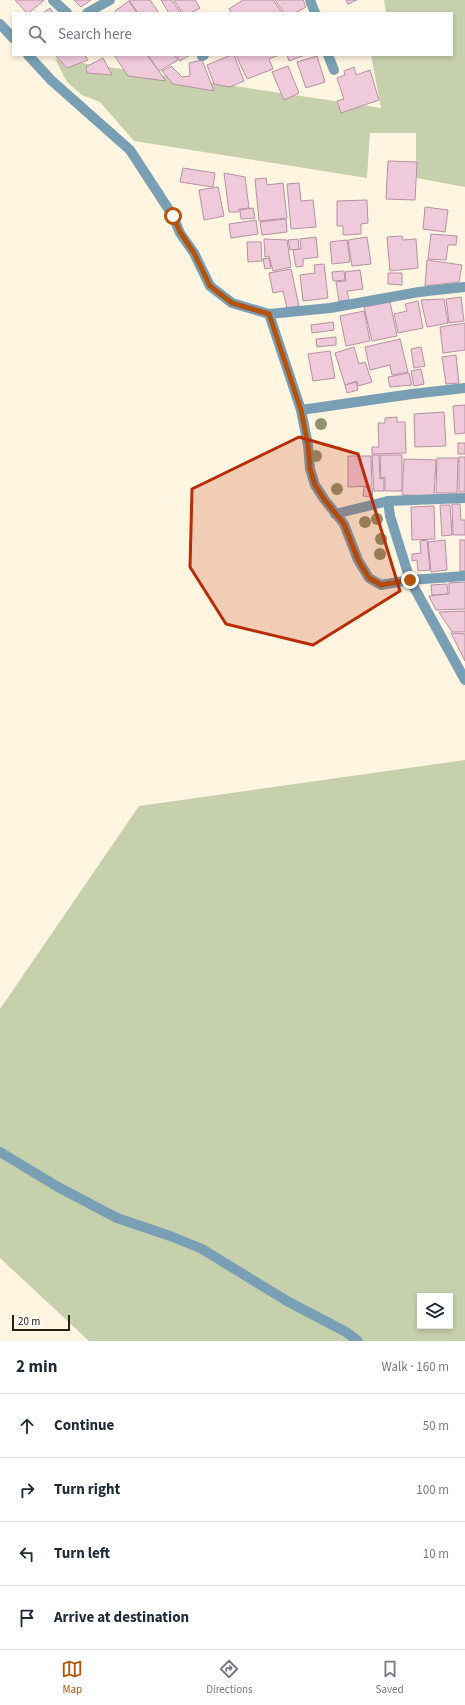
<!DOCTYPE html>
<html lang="en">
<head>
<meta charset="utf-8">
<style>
	:root { --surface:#fff; --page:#f6f6f7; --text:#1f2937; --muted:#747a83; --line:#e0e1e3; --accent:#b45309 }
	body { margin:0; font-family:"Source Sans 3",sans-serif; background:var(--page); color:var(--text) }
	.controls { position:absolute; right:12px; bottom:12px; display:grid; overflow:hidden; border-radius:0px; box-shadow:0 2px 6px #0003 }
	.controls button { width:36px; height:36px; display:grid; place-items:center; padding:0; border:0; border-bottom:1px solid var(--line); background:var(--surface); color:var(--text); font:20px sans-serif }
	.scale { position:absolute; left:12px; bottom:10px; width:58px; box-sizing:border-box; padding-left:4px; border:2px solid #262014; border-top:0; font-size:11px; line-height:14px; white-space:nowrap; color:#262014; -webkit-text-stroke:3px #fff; paint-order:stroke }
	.stop { position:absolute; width:12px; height:12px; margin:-9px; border:3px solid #b45309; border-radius:50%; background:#fff }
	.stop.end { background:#b45309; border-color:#fff; box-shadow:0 1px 4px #0008 }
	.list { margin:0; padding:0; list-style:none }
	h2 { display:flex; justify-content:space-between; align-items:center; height:52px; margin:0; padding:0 16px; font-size:17px }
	h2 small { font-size:13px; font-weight:400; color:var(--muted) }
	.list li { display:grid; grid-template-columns:26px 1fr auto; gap:12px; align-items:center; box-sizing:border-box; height:64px; padding:0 16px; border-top:1px solid var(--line) }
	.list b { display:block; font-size:15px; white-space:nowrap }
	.list em { font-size:13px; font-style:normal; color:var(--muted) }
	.icon { flex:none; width:22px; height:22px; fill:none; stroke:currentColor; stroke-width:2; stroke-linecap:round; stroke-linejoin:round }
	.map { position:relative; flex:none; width:465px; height:1341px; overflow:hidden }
	.search { position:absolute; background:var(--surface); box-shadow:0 2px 6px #0003; left:12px; right:12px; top:12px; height:44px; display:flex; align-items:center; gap:10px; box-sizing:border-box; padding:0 14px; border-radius:0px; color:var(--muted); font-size:15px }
	.sheet { height:308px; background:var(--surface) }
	nav { display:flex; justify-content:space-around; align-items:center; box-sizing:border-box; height:56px; border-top:1px solid var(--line); background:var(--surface); font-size:11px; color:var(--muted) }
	nav a { display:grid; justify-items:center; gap:2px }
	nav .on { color:var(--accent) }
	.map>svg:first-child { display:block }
	.green { fill:#c7d0ac; fill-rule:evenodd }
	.building { fill:#efcadb; stroke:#b591a2 }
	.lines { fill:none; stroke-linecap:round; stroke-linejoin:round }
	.street { stroke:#799fb4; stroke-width:10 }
	.tree { fill:#92916f }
	.route { stroke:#b45309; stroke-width:5 }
	.marked { fill:#b82d06; fill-opacity:0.2; stroke:#b82d06; stroke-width:3; stroke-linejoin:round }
</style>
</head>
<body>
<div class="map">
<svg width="465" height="1341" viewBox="0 0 465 1341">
	<rect width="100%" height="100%" fill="#fff5e1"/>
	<g class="green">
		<polygon points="384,0 465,0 465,187 416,178 416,133 370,133 367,178 134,141 100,102 82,95 67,82 55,59 381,108 371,55 452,55 452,13 386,13"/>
		<path d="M465,760V1341H89L0,1258V1009L139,806ZM420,1296H450V1326H420Z"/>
	</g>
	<g class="building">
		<polygon points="15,0 44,0 29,13 27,13"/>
		<polygon points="74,0 91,0 81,7"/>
		<polygon points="129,0 150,0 159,13 138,13"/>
		<polygon points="161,0 172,0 180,13 169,13"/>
		<polygon points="174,0 195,0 200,8 191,13 182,13"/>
		<polygon points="243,0 273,0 282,13 232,13 229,9"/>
		<polygon points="275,0 303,0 306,7 295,13 284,13"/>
		<polygon points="346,0 357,0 348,4"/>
		<polygon points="129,1 137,13 116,13 115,11"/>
		<polygon points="50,8 53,13 43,13"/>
		<polygon points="55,55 85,55 88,60 67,68"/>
		<polygon points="114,55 147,55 166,81 128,76"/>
		<polygon points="148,55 174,55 178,60 159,71"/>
		<polygon points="176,55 190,55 180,61"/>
		<polygon points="231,55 234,55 244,81 230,87 214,84 207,65"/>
		<polygon points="236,55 279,55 269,59 273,69 247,79"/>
		<polygon points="287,55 305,55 289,61"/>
		<polygon points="317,56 325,82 306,88 297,62"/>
		<polygon points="103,58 112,75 87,73 86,67"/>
		<polygon points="202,60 214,91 173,84 162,71 171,66 182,77 190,76 189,63"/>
		<polygon points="288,66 299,93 284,100 272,72"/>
		<polygon points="354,67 356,75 370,70 379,100 341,113 337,101 344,99 337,78 345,75 344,71"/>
		<polygon points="388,161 417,162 415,200 386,199"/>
		<polygon points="183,168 215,173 213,187 180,182"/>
		<polygon points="224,173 245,177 249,208 239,209 239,212 229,212"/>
		<polygon points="266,178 267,185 283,183 287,218 259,221 255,179"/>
		<polygon points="299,183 301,201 313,200 316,227 291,229 287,184"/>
		<polygon points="218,187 224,216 204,220 199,190"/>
		<polygon points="367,200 368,223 361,224 361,234 343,235 343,226 337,226 337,201"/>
		<polygon points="425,207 448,210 445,232 423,229"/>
		<polygon points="253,208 255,218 241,219 240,210"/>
		<polygon points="286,219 287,232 262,235 260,222"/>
		<polygon points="256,220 258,234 231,238 229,224"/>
		<polygon points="431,234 457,236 456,245 448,245 446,260 428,259"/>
		<polygon points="402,236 403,240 416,239 418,268 390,271 387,237"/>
		<polygon points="316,237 318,257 303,259 303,266 296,267 293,250 301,249 300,239"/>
		<polygon points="367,237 371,264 352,266 348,240"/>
		<polygon points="264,239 287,240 291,267 273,271 269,256 265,257"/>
		<polygon points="298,239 299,249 290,250 288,240"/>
		<polygon points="347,240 350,262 332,264 330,242"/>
		<polygon points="247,242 261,242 262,261 248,262"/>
		<polygon points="269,258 271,268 265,269 263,259"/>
		<polygon points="427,260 462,265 459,282 425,286"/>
		<polygon points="324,264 328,298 303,301 300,275 315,273 314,265"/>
		<polygon points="291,269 299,306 287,308 283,291 273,293 269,273"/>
		<polygon points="360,270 363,289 347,291 349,300 339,301 336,282 346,281 345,272"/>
		<polygon points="344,271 345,280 333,281 332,272"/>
		<polygon points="388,273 402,273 402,285 388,284"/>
		<polygon points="461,297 464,321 449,323 446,299"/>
		<polygon points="444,299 448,323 427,327 421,300"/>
		<polygon points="418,301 423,328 398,333 394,314 407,311 405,304"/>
		<polygon points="390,302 397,336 372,341 364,307"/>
		<polygon points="364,311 370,341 346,346 340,316"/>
		<polygon points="333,322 334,330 312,333 311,325"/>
		<polygon points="465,323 465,350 443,353 440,327"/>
		<polygon points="336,337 336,345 317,347 316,339"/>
		<polygon points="400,339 408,372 392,375 390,365 370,370 365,347"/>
		<polygon points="354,347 359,364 365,362 372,382 358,386 357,381 345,385 335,353"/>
		<polygon points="421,347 425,366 414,368 411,349"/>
		<polygon points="330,351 335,378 313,381 308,354"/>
		<polygon points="456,355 459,383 446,384 442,357"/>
		<polygon points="421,369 424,384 414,386 411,371"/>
		<polygon points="409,373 412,385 390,387 388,377"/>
		<polygon points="356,382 358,390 347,393 345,385"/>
		<polygon points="465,405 465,433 455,434 453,406"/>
		<polygon points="444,412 446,446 415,447 414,414"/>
		<polygon points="397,417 397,422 405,422 406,453 372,454 372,447 379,447 378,423 385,423 385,418"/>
		<rect x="458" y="443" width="7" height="11"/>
		<polygon points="372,455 379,455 380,479 384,478 384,491 374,491"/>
		<polygon points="380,455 402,455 402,491 385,491 385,477 381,478"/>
		<polygon points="348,456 371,456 372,486 348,487"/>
		<rect x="459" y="457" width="6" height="35"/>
		<polygon points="437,458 458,458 457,493 436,493"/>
		<polygon points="404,459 436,460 434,496 402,495"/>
		<polygon points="364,487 373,488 372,497 363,496"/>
		<polygon points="452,504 460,504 461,520 465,520 465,535 453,535"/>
		<polygon points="440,505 450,505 452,535 442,536"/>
		<polygon points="434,506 435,539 412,540 411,507"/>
		<polygon points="427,540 430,570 418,571 417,560 412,561 412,554 421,553 420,541"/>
		<polygon points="445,540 447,570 431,572 428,542"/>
		<rect x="460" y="540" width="5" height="31"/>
		<polygon points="465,582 465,609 436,610 429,596 449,594 449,583"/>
		<polygon points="447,584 448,594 432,595 431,585"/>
		<polygon points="465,611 465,632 452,632 439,612"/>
		<polygon points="451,633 465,634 465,661"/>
	</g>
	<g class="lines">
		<g class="street">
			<polyline points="53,0 67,13"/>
			<polyline points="310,0 315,13"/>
			<polyline points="87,13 110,0"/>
			<polyline points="0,24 13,38"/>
			<polyline points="28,55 51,80 130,150 173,216 180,233 194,253 210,286 232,303 269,314 301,410 308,445 310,469 315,485 324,499 344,524 358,560 369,578 381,585 410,580 465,576"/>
			<polyline points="328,55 334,70"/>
			<polyline points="202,56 204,55"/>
			<polyline points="269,314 330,308 419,292 465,287"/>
			<polyline points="301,410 412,394 465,388"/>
			<polyline points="388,501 390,516 410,580 465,680"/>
			<polyline points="335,514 388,501 465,498"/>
			<polyline points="0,1152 58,1187 117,1218 173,1237 202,1249 287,1301 346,1332 358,1341"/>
		</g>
	</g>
	<g class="tree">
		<circle cx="321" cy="424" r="6"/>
		<circle cx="316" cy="456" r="6"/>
		<circle cx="337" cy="489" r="6"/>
		<circle cx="377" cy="519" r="6"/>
		<circle cx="365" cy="522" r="6"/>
		<circle cx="381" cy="539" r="6"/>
		<circle cx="380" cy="554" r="6"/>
	</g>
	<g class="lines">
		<polyline class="route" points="173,216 180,232 194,253 210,286 232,303 269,314 301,410 308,445 310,469 315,485 324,499 344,524 358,560 369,578 381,585 410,580"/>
	</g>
	<path class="marked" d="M299,437L358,454L400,591L313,645L226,624L190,567L192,489Z"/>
</svg>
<div class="controls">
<button><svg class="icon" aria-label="layers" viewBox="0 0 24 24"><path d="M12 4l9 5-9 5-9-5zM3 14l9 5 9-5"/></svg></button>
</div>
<div class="scale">20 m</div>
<div class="stop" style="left:173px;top:216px"></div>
<div class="stop end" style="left:410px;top:580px"></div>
<div class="search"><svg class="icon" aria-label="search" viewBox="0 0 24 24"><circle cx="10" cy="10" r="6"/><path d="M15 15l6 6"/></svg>Search here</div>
</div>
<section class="sheet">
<h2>2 min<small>Walk · 160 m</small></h2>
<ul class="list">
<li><svg class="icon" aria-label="ahead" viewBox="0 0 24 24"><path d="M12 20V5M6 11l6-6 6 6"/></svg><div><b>Continue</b></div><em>50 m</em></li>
<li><svg class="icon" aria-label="right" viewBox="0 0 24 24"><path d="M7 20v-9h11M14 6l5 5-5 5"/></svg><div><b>Turn right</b></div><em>100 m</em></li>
<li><svg class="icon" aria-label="left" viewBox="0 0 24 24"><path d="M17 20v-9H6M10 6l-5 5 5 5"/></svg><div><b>Turn left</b></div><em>10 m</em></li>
<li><svg class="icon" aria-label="arrive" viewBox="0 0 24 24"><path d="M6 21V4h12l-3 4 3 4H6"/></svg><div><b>Arrive at destination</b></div></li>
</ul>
</section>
<nav>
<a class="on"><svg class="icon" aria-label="map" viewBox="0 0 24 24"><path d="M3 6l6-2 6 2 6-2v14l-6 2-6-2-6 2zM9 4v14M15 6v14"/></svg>Map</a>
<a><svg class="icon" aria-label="directions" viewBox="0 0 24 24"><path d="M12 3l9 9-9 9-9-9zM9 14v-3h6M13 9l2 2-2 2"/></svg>Directions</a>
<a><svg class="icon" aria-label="saved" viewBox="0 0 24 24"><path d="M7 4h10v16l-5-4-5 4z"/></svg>Saved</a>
</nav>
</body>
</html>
